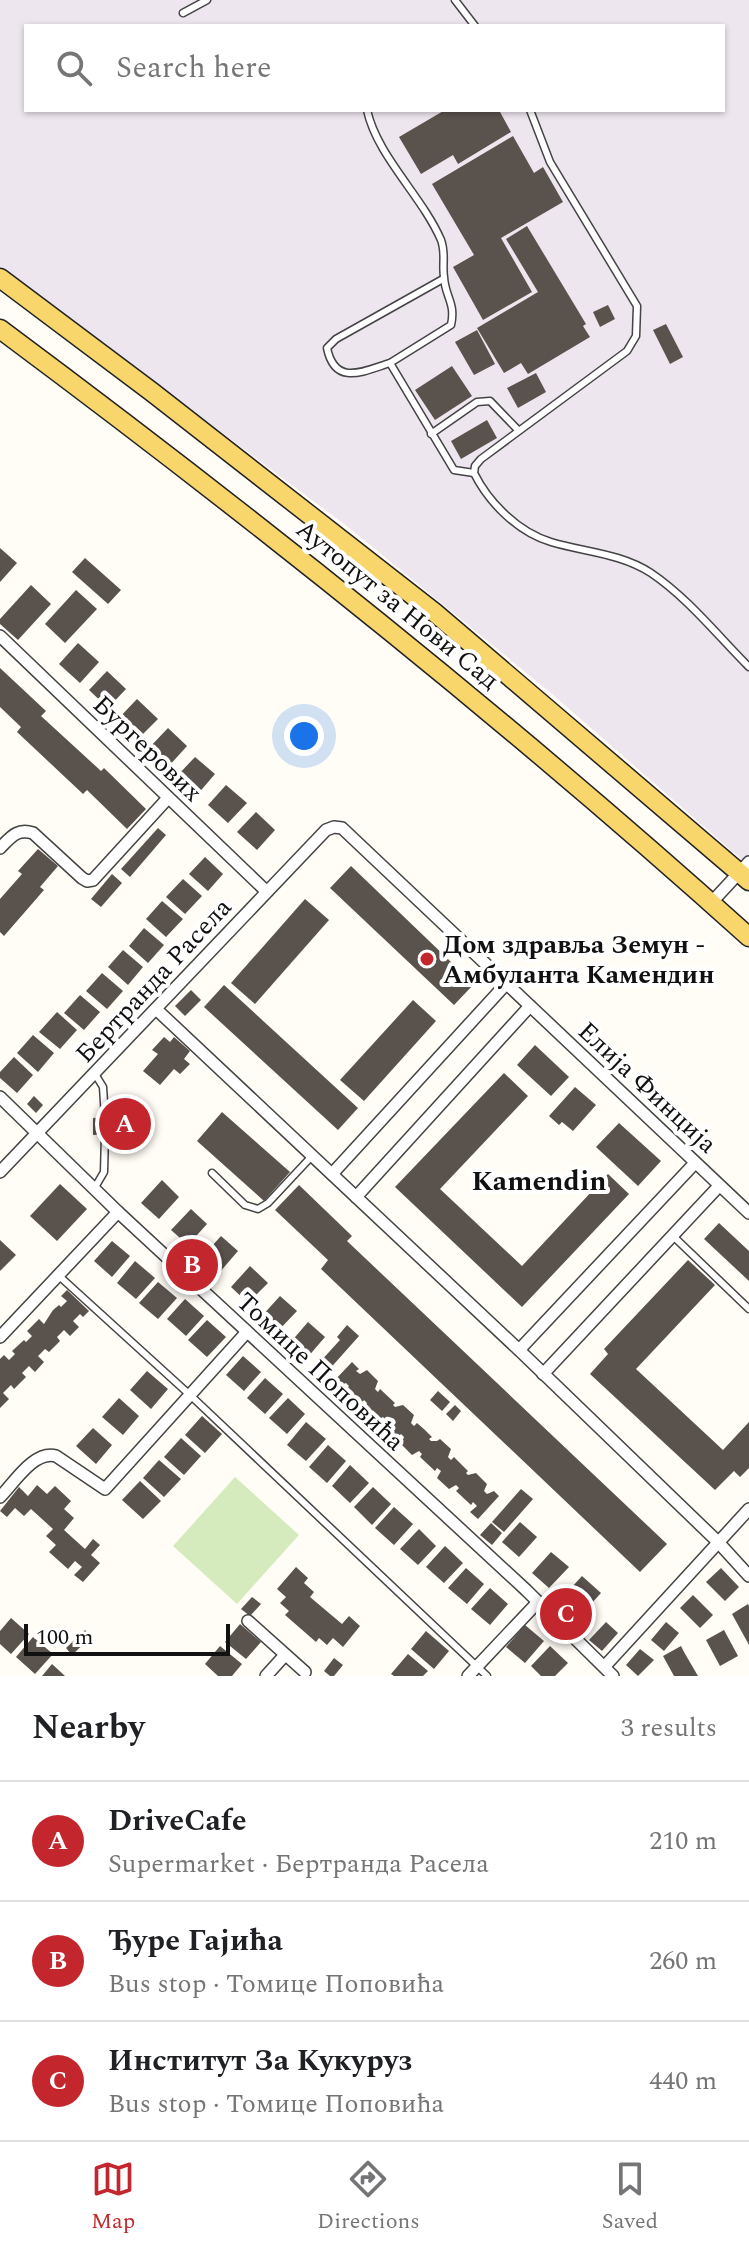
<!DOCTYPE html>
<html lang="en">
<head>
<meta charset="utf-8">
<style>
	:root { --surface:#fff; --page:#f6f6f6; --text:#202124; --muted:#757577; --line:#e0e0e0; --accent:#c4262e }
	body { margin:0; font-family:Spectral,serif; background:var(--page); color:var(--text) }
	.scale { position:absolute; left:24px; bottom:20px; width:206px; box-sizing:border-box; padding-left:8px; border:4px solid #111; border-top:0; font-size:22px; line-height:28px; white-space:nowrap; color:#111; -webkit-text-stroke:6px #fff; paint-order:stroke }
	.you { position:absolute; left:304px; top:736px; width:28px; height:28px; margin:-20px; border:6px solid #fff; border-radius:50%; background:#1a73e8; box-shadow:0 0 0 12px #1a73e833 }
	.badge { display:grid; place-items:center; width:52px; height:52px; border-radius:50%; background:var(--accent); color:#fff; font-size:26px; font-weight:700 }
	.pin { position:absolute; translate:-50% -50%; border:4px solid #fff; box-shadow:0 2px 8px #0006 }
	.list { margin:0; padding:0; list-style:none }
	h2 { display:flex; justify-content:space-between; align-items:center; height:104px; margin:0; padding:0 32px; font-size:34px }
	h2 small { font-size:26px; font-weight:400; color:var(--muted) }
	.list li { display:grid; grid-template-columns:52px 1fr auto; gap:24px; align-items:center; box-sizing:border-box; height:120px; padding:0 32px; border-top:2px solid var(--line) }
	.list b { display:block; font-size:30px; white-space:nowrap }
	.list p { margin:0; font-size:26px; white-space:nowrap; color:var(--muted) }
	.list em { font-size:26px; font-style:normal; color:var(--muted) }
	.icon { flex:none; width:44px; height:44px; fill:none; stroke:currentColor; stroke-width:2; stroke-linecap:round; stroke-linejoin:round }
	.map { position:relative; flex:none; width:749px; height:1676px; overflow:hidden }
	.search { position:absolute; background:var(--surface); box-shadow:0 2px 6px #0004; left:24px; right:24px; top:24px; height:88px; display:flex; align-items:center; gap:20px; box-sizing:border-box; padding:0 28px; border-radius:0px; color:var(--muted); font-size:30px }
	.sheet { height:464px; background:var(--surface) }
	nav { display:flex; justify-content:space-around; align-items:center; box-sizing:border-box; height:112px; border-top:2px solid var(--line); background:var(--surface); font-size:22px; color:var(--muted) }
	nav a { display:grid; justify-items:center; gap:4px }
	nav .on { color:var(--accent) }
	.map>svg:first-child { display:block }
	.industrial { fill:#eee6ef; fill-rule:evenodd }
	.green { fill:#d5ebbd }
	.building { fill:#5a524d }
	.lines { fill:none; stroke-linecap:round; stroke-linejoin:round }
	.service-casing { stroke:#444; stroke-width:9 }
	.minor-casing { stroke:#444; stroke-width:14 }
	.primary-casing { stroke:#222; stroke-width:21 }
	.service { stroke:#fff; stroke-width:6 }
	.minor { stroke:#fff; stroke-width:11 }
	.primary { stroke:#f9d66b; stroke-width:18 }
	.poi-dot { fill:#c4262e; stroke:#fff; stroke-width:3 }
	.labels { text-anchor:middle; stroke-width:8; stroke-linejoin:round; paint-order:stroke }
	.street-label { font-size:26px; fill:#111; stroke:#fff }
	.poi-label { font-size:26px; font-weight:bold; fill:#111; stroke:#fff; text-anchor:start }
	.neighbourhood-label { font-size:28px; font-weight:bold; fill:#111; stroke:#fff }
</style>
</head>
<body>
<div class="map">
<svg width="749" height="1676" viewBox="0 0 749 1676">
	<rect width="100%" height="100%" fill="#fffdf5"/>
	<path class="industrial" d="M0,0H749V866L552,694L348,527L0,267ZM26,26H723V110H26Z"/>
	<polygon class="green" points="235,1477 299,1535 237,1604 173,1546"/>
	<g class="building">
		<polygon points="445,110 499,110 511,132 458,164 453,155 421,174 399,137"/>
		<polygon points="513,136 534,173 543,167 563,202 501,238 532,292 483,320 453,267 474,255 432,184"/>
		<polygon points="527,226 586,324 583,326 590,337 528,374 521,363 504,373 477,328 538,292 506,239"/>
		<polygon points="608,305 615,319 600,327 593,312"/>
		<polygon points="666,324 683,357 670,364 653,330"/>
		<polygon points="477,330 495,364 474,375 455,342"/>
		<polygon points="452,366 472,396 435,420 415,390"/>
		<polygon points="536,373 546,392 518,408 507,388"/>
		<polygon points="487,420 497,438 461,459 451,441"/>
		<polygon points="0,548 17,563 0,582"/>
		<polygon points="85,558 121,590 108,604 72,572"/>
		<polygon points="31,585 51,604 18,640 0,624 0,619"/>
		<polygon points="76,590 97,609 65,643 45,624"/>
		<polygon points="78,643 99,662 80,683 59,664"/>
		<polygon points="0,668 46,711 41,716 101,771 104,768 146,809 127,829 87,790 83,794 17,732 21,727 0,707"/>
		<polygon points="107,671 126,689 108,708 89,690"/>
		<polygon points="137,699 158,719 139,738 118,719"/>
		<polygon points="168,728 187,746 168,767 148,749"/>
		<polygon points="195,757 215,774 197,795 177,776"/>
		<polygon points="226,785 247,803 228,823 208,805"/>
		<polygon points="256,812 275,830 257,850 237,832"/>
		<polygon points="158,828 166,835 130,877 121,869"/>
		<polygon points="38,849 58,866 40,887 44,890 4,936 0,932 0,899 22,874 18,871"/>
		<polygon points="205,857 223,874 208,891 189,874"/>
		<polygon points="351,866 474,984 454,1005 330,888"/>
		<polygon points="112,874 122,883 101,907 91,899"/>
		<polygon points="183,879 202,896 185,914 166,897"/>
		<polygon points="305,899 329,920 255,1004 231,983"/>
		<polygon points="162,901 183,919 166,937 146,919"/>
		<polygon points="144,928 164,945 148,963 129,946"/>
		<polygon points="123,950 143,967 128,985 108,967"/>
		<polygon points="102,973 123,991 107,1009 86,991"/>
		<polygon points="224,985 358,1108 338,1130 204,1007"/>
		<polygon points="191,990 201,1000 185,1016 175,1006"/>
		<polygon points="80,995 100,1012 84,1030 64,1013"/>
		<polygon points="413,1000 436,1021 364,1101 340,1080"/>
		<polygon points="57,1012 77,1030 60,1049 39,1032"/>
		<polygon points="33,1035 54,1053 38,1072 17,1053"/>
		<polygon points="164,1037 170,1042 174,1037 190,1051 184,1059 190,1064 180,1074 174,1069 160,1085 143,1071 158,1054 152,1050"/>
		<polygon points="535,1045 569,1077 551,1096 517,1065"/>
		<polygon points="14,1057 33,1075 17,1093 0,1078 0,1072"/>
		<polygon points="504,1073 528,1096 440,1189 522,1266 608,1174 629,1194 522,1307 395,1187"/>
		<polygon points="575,1087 596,1105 573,1131 562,1122 559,1125 549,1116"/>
		<polygon points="34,1096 43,1105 36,1113 27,1104"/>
		<polygon points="222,1112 290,1172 264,1201 197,1141"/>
		<polygon points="121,1116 129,1116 130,1132 93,1135 93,1118"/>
		<polygon points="619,1123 661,1161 638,1186 596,1147"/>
		<polygon points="162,1180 179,1197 159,1219 141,1203"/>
		<polygon points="60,1184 87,1209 57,1241 30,1216"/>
		<polygon points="299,1185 352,1236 347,1241 667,1544 640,1572 321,1269 328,1260 275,1210"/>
		<polygon points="191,1209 207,1224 188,1245 171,1230"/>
		<polygon points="719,1223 749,1251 749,1281 704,1239"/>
		<polygon points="221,1236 238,1251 219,1273 202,1257"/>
		<polygon points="0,1240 16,1255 0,1271"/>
		<polygon points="112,1241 130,1256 112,1277 94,1261"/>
		<polygon points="688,1260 715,1285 636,1369 723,1450 749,1422 749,1468 740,1477 734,1471 715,1490 590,1374 608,1354 604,1349"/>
		<polygon points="135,1261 155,1278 136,1299 117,1283"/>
		<polygon points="250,1266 268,1283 248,1303 231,1287"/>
		<polygon points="158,1282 177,1298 158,1319 139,1303"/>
		<polygon points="67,1290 89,1311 83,1317 80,1314 73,1321 79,1327 70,1336 64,1330 57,1337 60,1341 49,1352 45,1349 38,1356 44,1362 35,1372 29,1366 22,1373 26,1377 14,1389 11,1385 3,1393 9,1399 0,1408 0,1359 4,1355 9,1360 15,1354 12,1351 24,1340 26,1342 32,1336 27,1331 39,1319 44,1324 53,1310 59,1305 61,1307 67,1301 61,1296"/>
		<polygon points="280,1296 297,1311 277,1332 261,1317"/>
		<polygon points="185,1299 204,1316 186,1336 167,1319"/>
		<polygon points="207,1320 226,1337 207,1357 188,1340"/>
		<polygon points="308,1322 325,1337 307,1358 290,1343"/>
		<polygon points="347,1325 359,1336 327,1372 318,1364 340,1340 337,1337"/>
		<polygon points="243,1356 261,1372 244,1391 226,1375"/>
		<polygon points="352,1362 359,1369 356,1371 360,1374 367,1370 378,1381 375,1389 378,1392 380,1389 395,1403 393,1405 395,1407 403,1405 414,1415 411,1423 414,1426 417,1423 425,1430 432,1437 429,1439 431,1441 437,1441 440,1439 451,1449 448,1457 451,1460 454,1457 468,1471 466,1473 468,1475 476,1473 487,1484 484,1491 487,1494 494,1491 499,1496 478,1519 470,1512 477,1506 473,1502 471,1505 456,1491 459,1488 456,1485 449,1489 437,1478 441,1471 437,1468 435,1471 420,1457 422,1454 419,1451 412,1455 401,1444 404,1437 401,1434 398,1437 383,1423 386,1420 383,1417 376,1421 370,1415 364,1410 367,1403 364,1400 362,1403 347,1389 349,1386 346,1383 339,1386 334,1381"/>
		<polygon points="147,1371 168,1389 151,1409 130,1390"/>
		<polygon points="265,1378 283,1394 265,1414 247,1398"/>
		<polygon points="438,1391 450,1402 442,1411 430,1400"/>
		<polygon points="119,1398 139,1416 123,1435 102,1417"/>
		<polygon points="288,1398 305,1414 287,1434 269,1418"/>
		<polygon points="455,1405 461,1411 453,1421 446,1414"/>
		<polygon points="202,1416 222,1434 205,1453 185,1435"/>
		<polygon points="306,1422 326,1439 306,1461 287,1445"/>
		<polygon points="93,1428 112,1445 96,1464 76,1446"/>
		<polygon points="181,1438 201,1456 184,1475 164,1457"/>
		<polygon points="328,1445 346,1461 327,1483 309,1467"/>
		<polygon points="159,1460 181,1479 164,1497 143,1478"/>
		<polygon points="350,1465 369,1483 350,1503 332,1486"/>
		<polygon points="140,1481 161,1501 143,1519 122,1500"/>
		<polygon points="37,1485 47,1494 55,1486 71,1501 64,1509 74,1518 64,1530 85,1549 93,1539 100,1545 91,1555 100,1563 83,1582 74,1575 82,1567 75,1561 68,1569 49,1552 56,1545 46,1536 53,1529 31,1509 24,1516 15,1508 7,1517 0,1511 19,1487 28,1496"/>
		<polygon points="373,1487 391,1504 372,1525 354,1507"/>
		<polygon points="521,1489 533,1499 504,1532 492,1522"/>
		<polygon points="394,1507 413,1524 394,1545 375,1528"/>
		<polygon points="520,1522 537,1537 519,1557 502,1542"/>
		<polygon points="491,1523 502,1533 492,1545 480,1535"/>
		<polygon points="419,1529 436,1546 418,1565 400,1549"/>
		<polygon points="445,1546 463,1563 444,1583 426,1567"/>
		<polygon points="551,1552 569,1567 549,1588 532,1573"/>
		<polygon points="296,1567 308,1578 304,1583 314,1592 310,1597 342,1624 349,1616 360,1626 343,1647 333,1638 327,1645 319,1638 316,1642 285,1615 289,1611 280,1603 286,1597 277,1589"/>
		<polygon points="466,1568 484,1584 467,1604 448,1588"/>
		<polygon points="721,1568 739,1587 725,1601 706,1582"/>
		<polygon points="582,1576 601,1593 580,1616 561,1599"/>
		<polygon points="490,1588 508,1604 490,1625 471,1609"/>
		<polygon points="693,1595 713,1615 700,1628 680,1608"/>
		<polygon points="252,1597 261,1604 250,1616 241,1609"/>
		<polygon points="748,1604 749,1606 749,1645 732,1614"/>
		<polygon points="11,1618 29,1634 11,1654 0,1644 0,1631"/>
		<polygon points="606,1622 618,1633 602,1651 589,1640"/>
		<polygon points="666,1622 679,1633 664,1651 651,1640"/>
		<polygon points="240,1624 261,1642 246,1659 225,1642"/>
		<polygon points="525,1625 544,1641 525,1663 506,1647"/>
		<polygon points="85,1630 91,1637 72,1655 66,1648"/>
		<polygon points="724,1630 738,1656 720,1666 706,1640"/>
		<polygon points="426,1631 449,1651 434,1669 411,1649"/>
		<polygon points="33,1637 53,1654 35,1674 16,1657"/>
		<polygon points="220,1646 242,1664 232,1676 218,1676 205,1664"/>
		<polygon points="550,1646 568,1663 555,1676 541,1676 531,1666"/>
		<polygon points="681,1646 684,1652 698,1676 674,1676 663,1656"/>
		<polygon points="640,1649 654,1660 638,1676 626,1665"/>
		<polygon points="408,1654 428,1671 423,1676 394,1676 391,1674"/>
		<polygon points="334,1658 343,1665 334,1676 330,1676 324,1671"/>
		<polygon points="52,1664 65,1676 42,1676"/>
	</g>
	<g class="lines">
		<defs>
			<g id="service">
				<polyline points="455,0 475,26"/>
				<polyline points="183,13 207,0"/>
				<path d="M367,110C377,156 422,196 441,240C446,253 442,265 444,277C445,297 456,303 451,325L390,363L454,470L474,473"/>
				<path d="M530,110L550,162L637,306L636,336L627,351L481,459L475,466L474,473C489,503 518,532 551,542C584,552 620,553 651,573C688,598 718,636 749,667"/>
				<path d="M390,363C364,371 335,387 327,348L336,339L443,279"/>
				<polyline points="431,434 477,402 490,401 518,430"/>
				<polyline points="95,1074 103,1087 105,1118"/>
				<polyline points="212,1173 245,1205 258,1209 268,1203 312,1156"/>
				<polyline points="94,1189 104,1172 105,1135"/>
				<polyline points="673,1236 749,1309"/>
				<polyline points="58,1275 190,1395 487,1676"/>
			</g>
			<g id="minor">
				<polyline points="0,636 266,891"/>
				<path d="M0,848C11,837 17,828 33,833L82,878L87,881L93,880L168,798"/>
				<polyline points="711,903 749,862"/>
				<polyline points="156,1009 519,1350 718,1542 749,1576"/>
				<polyline points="0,1097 118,1212 526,1590 613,1676"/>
				<polyline points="0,1172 326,830 334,827 342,828 749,1213"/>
				<polyline points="332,1174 506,984"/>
				<polyline points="356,1197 530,1006"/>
				<polyline points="0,1337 118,1212"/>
				<polyline points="519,1350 695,1163"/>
				<polyline points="543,1374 719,1186"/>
				<path d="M0,1497C14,1483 34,1450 56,1456L105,1489L246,1333"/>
				<polyline points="248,1621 305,1672"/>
				<polyline points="605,1666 749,1509"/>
				<polyline points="266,1676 285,1655"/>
				<polyline points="468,1676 538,1602"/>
			</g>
			<g id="primary">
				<polyline points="0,278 152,392 434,612 749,881"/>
				<path d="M0,329C258,521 509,721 749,937"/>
			</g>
		</defs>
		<use href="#service" class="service-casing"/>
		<use href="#minor" class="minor-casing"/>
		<use href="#primary" class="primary-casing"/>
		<use href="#service" class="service"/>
		<use href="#minor" class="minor"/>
		<use href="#primary" class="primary"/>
	</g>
	<circle class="poi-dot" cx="427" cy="959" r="8"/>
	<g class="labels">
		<g class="street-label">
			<text transform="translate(398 604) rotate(39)" y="9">Аутопут за Нови Сад</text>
			<text transform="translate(148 748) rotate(44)" y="9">Бургерових</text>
			<text transform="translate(153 980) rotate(-47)" y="9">Бертранда Расела</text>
			<text transform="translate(648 1087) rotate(43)" y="9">Елија Финција</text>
			<text transform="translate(321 1371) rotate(43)" y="9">Томице Поповића</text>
		</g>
		<g class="poi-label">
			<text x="443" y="953">Дом здравља Земун -<tspan x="443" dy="30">Амбуланта Камендин</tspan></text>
		</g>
		<g class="neighbourhood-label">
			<text x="539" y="1190">Kamendin</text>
		</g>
	</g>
</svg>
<div class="scale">100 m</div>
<div class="you"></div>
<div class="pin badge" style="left:125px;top:1124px">A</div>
<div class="pin badge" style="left:192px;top:1265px">B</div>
<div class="pin badge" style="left:566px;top:1614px">C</div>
<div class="search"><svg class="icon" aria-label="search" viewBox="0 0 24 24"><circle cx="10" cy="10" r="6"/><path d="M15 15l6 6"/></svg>Search here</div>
</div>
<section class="sheet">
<h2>Nearby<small>3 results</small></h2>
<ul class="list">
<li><span class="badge">A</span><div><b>DriveCafe</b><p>Supermarket · Бертранда Расела</p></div><em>210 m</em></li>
<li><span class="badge">B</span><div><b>Ђуре Гајића</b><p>Bus stop · Томице Поповића</p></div><em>260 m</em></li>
<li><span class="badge">C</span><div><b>Институт За Кукуруз</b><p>Bus stop · Томице Поповића</p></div><em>440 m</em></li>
</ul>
</section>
<nav>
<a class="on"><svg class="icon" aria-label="map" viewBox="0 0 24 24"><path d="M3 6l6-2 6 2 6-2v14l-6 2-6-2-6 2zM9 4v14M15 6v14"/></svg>Map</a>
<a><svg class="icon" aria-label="directions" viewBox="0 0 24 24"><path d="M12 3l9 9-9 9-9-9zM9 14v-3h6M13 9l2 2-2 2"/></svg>Directions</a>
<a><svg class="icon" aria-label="saved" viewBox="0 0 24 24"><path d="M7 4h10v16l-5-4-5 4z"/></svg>Saved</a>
</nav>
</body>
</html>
